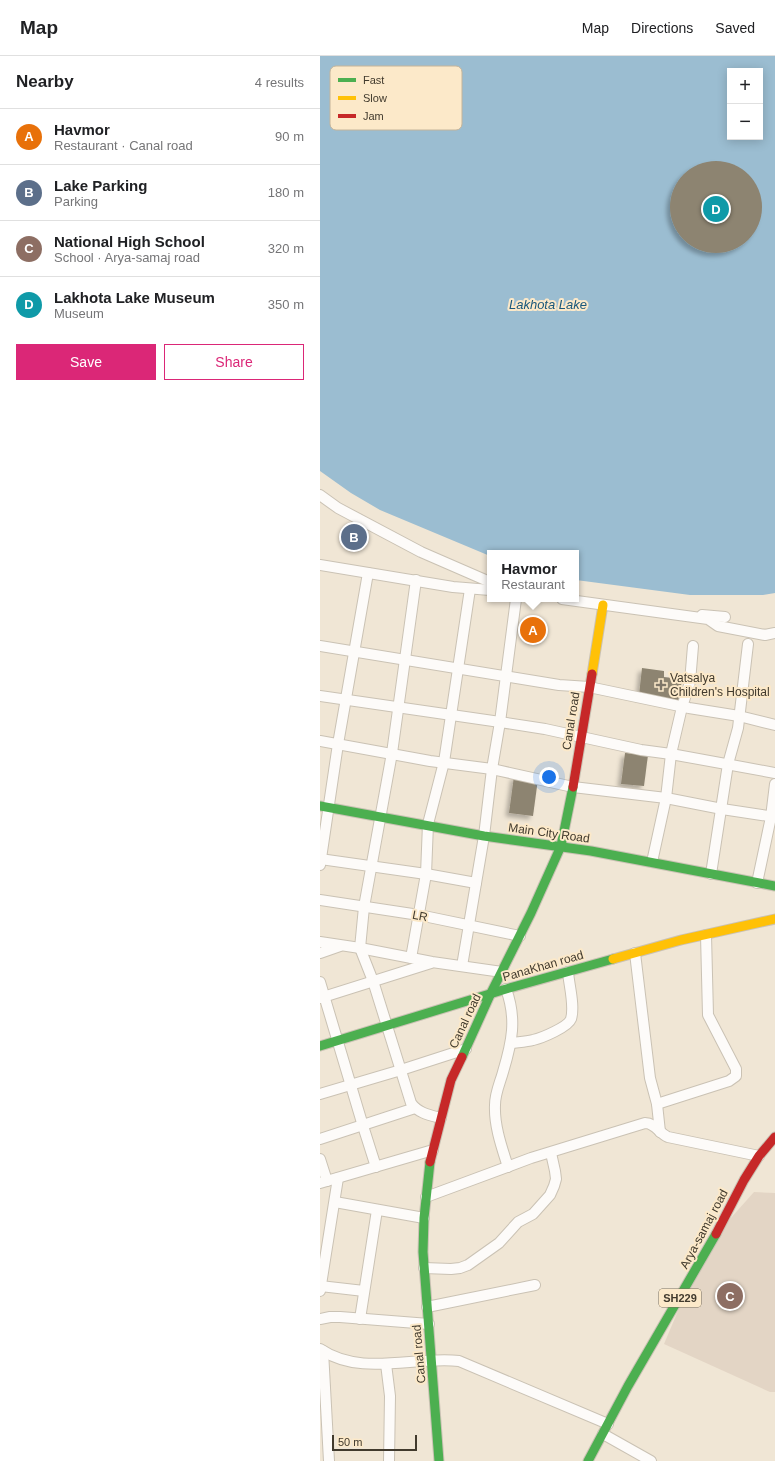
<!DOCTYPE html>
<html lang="en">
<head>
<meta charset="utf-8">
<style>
	:root { --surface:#fff; --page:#f6f6f6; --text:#202124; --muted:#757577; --line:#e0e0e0; --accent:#db2777 }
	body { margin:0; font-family:Helvetica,sans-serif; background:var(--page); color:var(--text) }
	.controls { position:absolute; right:12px; top:12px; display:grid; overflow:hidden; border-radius:0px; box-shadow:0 2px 10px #0003 }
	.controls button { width:36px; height:36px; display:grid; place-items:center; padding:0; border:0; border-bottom:1px solid var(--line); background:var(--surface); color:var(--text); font:20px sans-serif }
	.scale { position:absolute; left:12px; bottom:10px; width:85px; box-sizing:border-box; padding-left:4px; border:2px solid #413a2d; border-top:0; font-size:11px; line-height:14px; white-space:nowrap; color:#413a2d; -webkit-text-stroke:3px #fce9c9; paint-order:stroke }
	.you { position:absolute; left:229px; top:721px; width:14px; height:14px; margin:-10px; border:3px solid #fff; border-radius:50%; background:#1a73e8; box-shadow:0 0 0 6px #1a73e833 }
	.badge { display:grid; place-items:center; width:26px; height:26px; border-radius:50%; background:var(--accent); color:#fff; font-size:13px; font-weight:700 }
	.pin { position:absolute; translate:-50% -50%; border:2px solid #fff; box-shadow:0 1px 4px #0006 }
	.popup { position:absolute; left:167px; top:494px; width:92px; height:52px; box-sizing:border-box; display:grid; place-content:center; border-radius:0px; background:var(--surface); filter:drop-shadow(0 1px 3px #0005); font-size:13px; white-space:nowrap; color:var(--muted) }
	.popup b { font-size:15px; color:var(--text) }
	.popup::after { content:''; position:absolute; left:50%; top:100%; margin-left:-8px; border:8px solid transparent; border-top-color:var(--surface) }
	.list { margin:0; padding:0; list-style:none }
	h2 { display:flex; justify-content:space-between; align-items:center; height:52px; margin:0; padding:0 16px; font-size:17px }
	h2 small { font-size:13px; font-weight:400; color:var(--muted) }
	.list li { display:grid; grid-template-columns:26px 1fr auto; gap:12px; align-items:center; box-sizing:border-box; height:56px; padding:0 16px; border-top:1px solid var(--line) }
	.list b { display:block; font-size:15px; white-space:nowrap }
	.list p { margin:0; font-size:13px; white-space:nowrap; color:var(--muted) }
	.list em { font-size:13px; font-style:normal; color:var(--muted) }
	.actions { display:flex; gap:8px; padding:12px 16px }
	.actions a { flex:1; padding:9px 0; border:1px solid var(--accent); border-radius:0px; text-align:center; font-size:14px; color:var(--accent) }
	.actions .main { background:var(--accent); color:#fff }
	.map { position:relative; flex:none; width:455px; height:1405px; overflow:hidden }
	header { display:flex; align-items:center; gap:24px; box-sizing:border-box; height:56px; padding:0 20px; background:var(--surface); border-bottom:1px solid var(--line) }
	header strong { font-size:19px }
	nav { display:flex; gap:22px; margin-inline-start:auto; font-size:14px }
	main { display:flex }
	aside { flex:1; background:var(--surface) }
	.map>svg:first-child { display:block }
	.education { fill:#e3d5c5 }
	.water { fill:#9bbdd1; fill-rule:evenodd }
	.building { fill:#8d8471; filter:url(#shadow) }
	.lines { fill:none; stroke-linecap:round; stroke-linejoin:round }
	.street-casing { stroke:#cac2b4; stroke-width:12 }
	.fast-casing { stroke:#cac2b4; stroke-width:11 }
	.slow-casing { stroke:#cac2b4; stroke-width:11 }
	.jam-casing { stroke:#cac2b4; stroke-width:11 }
	.street { stroke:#fdfbf9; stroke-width:10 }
	.fast { stroke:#4caf50; stroke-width:9 }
	.slow { stroke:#ffc107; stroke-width:9 }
	.jam { stroke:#c62828; stroke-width:9 }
	.poi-dot { fill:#7e7668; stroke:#fce9c9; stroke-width:1.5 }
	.labels { text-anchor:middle; stroke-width:4; stroke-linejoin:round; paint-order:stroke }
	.shield { fill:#fce9c9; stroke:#796e5c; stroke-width:1 }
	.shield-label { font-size:11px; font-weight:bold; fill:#413a2d }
	.poi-label { font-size:12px; fill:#413a2d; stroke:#fce9c9; text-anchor:start }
	.street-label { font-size:12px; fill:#413a2d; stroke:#fce9c9 }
	.water-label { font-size:13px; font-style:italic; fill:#1a587b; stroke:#fce9c9 }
	.key { fill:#fce9c9; stroke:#c4b49a; stroke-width:1 }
	.key-label { font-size:11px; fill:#413a2d }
</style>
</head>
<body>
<header>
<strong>Map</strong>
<nav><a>Map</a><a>Directions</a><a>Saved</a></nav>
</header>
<main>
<aside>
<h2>Nearby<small>4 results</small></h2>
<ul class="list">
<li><span class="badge" style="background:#e8710a">A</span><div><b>Havmor</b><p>Restaurant · Canal road</p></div><em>90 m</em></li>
<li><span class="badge" style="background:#5c6f8a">B</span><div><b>Lake Parking</b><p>Parking</p></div><em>180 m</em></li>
<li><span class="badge" style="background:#8d6e63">C</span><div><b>National High School</b><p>School · Arya-samaj road</p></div><em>320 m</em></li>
<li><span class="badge" style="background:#0f9aa8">D</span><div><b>Lakhota Lake Museum</b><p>Museum</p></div><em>350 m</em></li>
</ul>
<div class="actions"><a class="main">Save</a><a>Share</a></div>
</aside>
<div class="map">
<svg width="455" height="1405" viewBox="0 0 455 1405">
	<defs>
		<filter id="shadow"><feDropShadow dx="-3.5" dy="3.5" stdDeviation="2" flood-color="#0004"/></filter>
	</defs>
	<rect width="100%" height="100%" fill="#f0e6d5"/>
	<polygon class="education" points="434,1136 455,1137 455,1336 450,1336 344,1288 385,1191"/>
	<path class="water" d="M0,0H455V537L443,539H370L256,524V497H170V500L60,454L31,437L0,415ZM410,15H440V81H410Z"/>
	<g class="building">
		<circle cx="396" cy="151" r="46"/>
		<polygon points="322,612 344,615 344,621 362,623 359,645 319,639"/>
		<polygon points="305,697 328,699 324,730 301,728"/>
		<polygon points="194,720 218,723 213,760 189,757"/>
	</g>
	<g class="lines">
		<defs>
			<g id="street">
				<polyline points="0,439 18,452 101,496 170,526"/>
				<polyline points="0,509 133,531 170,534"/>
				<path d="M96,524L72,697L44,851L40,892L53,925L91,1047C98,1057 109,1059 121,1062"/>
				<polyline points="242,543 388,563 398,570 445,579 455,577"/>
				<polyline points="382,559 405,561"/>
				<polyline points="0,590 239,629 269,631 369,652 419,660 455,669"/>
				<polyline points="0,640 180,666 225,673 321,694 351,698 455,717"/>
				<polyline points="0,685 110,705 172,713 253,731 346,742 402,753 455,761"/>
				<polyline points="0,803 106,818 156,827"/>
				<polyline points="332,806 346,742 351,698 362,651 370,626 373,590"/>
				<polyline points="0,809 18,688 48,517"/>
				<polyline points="391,818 408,708 418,672 428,588"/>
				<polyline points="437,827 451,761 455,728"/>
				<polyline points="0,844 99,859 200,880"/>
				<polyline points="0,886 40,892 112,906 182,916"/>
				<polyline points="0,897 20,890"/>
				<polyline points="315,897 330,1022 337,1048 340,1076"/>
				<polyline points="91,902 106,818 108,768 124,706 150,533"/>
				<polyline points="142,910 164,780 172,713 180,666 196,543"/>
				<polyline points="0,926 43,1070 56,1111"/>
				<path d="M186,933C197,963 192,986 183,1016C180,1027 175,1037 175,1049C174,1070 182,1092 188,1111"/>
				<polyline points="0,942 111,907"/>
				<path d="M191,987C198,986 206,986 213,984C222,982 248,971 251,963C255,950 249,929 248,916"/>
				<polyline points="0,1038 81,1014 146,993"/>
				<polyline points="337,1048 409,1025 416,1020 416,1013 388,959 386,879"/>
				<polyline points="0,1083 95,1052"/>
				<polyline points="0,1103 7,1125"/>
				<polyline points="0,1127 113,1094"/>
				<path d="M106,1141L211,1102L325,1067C335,1067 339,1077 348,1081L439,1100"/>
				<polyline points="15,1146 104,1162"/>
				<polyline points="104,1212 131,1213 140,1212 148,1209 179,1187 198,1166 213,1158 230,1139 234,1130 236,1123 235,1115 231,1097"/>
				<polyline points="0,1230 44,1235"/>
				<polyline points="0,1235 18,1122"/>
				<polyline points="107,1251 215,1229"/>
				<polyline points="0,1263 10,1261 20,1261 109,1268"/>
				<polyline points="40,1263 57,1154"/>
				<path d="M0,1293C41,1321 93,1300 139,1305L288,1368"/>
				<polyline points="3,1295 9,1405"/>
				<polyline points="66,1308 70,1340 69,1405"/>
				<polyline points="283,1378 331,1405"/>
			</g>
			<g id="fast">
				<polyline points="0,750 164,780 271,795 455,830"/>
				<polyline points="0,990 186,933 293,903"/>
				<polyline points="142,1001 171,937 211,857 241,790 253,731"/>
				<polyline points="110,1106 104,1162 103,1196 119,1405"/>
				<polyline points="268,1405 308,1330 396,1178"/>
			</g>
			<g id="slow">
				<polyline points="272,618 283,549"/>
				<polyline points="293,903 361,884 455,863"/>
			</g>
			<g id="jam">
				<polyline points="253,731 272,618"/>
				<polyline points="110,1106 131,1024 142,1001"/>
				<polyline points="396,1178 424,1124 439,1100 455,1081"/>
			</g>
		</defs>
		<use href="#street" class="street-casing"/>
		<use href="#fast" class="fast-casing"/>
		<use href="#slow" class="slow-casing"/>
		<use href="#jam" class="jam-casing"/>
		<use href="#street" class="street"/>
		<use href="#fast" class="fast"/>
		<use href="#slow" class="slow"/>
		<use href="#jam" class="jam"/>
	</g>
	<path class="poi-dot" d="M339 623h4v4h4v4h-4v4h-4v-4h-4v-4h4z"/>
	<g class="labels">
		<rect class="shield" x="339" y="1233" width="42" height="18" rx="3"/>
		<g class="shield-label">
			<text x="360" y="1246">SH229</text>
		</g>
		<g class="poi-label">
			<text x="350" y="626">Vatsalya<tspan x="350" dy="14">Children's Hospital</tspan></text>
		</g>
		<g class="street-label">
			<text transform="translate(251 665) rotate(-81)" y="4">Canal road</text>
			<text transform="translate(229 777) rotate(8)" y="4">Main City Road</text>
			<text transform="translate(100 860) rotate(11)" y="4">LR</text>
			<text transform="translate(223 910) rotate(-16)" y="4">PanaKhan road</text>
			<text transform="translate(145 965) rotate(-65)" y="4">Canal road</text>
			<text transform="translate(384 1173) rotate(-62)" y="4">Arya-samaj road</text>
			<text transform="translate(99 1298) rotate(-95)" y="4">Canal road</text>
		</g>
		<g class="water-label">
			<text x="228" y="253">Lakhota Lake</text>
		</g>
	</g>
	<rect x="10" y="10" width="132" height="64" rx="6" class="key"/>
	<rect x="18" y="22" width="18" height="4" fill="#4caf50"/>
	<rect x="18" y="40" width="18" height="4" fill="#ffc107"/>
	<rect x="18" y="58" width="18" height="4" fill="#c62828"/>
	<g class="key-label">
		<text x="43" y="28">Fast</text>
		<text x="43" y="46">Slow</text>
		<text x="43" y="64">Jam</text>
	</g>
</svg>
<div class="controls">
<button>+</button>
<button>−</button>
</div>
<div class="scale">50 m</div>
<div class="you"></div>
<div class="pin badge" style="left:213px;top:574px;background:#e8710a">A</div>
<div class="popup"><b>Havmor</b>Restaurant</div>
<div class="pin badge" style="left:34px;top:481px;background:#5c6f8a">B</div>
<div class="pin badge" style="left:410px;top:1240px;background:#8d6e63">C</div>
<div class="pin badge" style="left:396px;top:153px;background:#0f9aa8">D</div>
</div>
</main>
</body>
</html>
